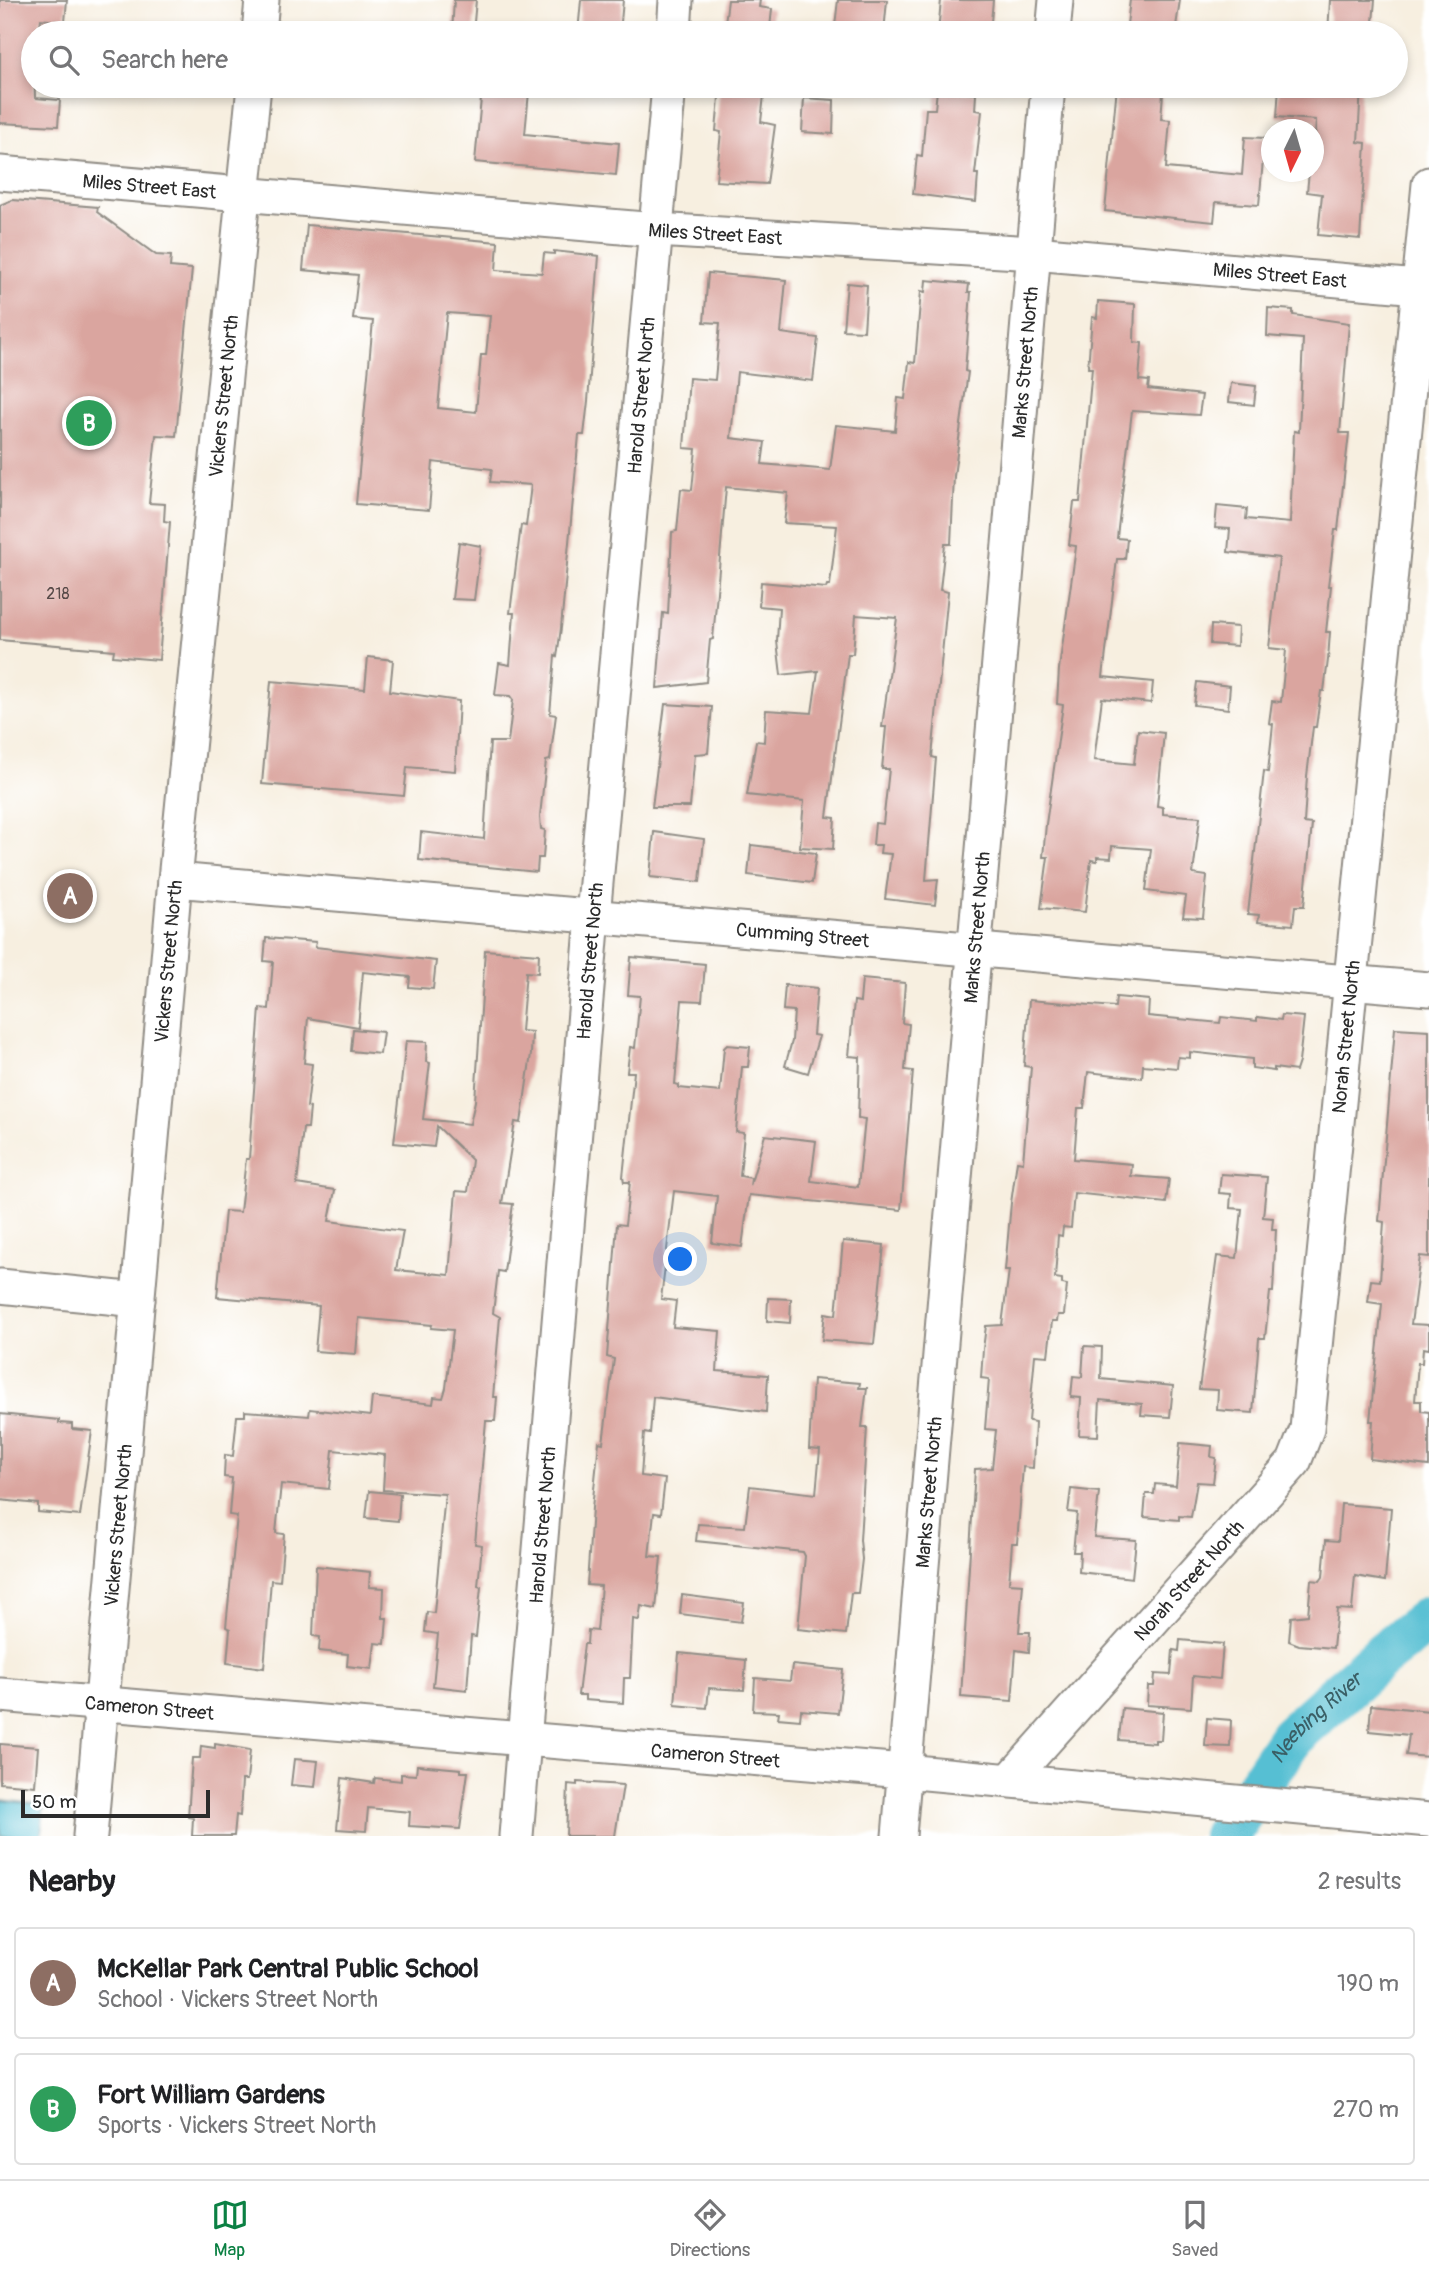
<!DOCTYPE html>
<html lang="en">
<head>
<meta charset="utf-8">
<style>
	:root { --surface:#fff; --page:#f6f6f6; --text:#202124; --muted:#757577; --line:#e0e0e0; --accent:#0b8043 }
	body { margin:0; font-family:Pangolin,sans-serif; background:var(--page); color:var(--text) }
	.compass { position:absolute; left:1261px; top:119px; width:63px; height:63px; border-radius:50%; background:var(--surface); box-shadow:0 4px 10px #0003; rotate:185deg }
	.scale { position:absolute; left:21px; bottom:18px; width:189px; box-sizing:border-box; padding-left:7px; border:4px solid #2b2b2b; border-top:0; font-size:19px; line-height:24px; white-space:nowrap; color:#2b2b2b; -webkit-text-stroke:5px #fff; paint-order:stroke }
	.you { position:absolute; left:681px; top:1260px; width:24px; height:24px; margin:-18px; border:5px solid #fff; border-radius:50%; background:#1a73e8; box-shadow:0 0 0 10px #1a73e833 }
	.badge { display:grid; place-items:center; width:46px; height:46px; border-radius:50%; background:var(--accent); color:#fff; font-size:23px; font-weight:700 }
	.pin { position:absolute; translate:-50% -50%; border:4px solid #fff; box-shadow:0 2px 7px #0006 }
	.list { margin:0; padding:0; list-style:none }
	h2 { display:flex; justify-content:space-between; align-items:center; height:91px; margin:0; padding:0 28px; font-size:30px }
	h2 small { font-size:23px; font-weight:400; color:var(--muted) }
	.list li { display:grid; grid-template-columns:46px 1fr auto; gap:21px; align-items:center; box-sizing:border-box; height:112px; margin:0 14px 14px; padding:0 14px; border:2px solid var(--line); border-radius:7px }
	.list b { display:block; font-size:26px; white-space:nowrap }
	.list p { margin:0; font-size:23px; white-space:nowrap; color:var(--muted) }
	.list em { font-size:23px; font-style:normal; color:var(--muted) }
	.icon { flex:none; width:38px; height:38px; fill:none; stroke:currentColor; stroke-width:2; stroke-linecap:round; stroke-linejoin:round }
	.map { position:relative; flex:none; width:1429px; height:1836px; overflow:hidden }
	.search { position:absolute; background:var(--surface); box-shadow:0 4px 10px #0003; left:21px; right:21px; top:21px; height:77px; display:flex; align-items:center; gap:18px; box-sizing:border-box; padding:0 24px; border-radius:38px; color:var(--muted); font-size:26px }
	.sheet { height:343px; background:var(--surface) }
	nav { display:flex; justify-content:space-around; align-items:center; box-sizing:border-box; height:98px; border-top:2px solid var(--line); background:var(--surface); font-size:19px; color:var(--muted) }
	nav a { display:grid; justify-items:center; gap:4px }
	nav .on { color:var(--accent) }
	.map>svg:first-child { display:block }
	.water { fill:#57bfd3; stroke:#41757f; stroke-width:2 }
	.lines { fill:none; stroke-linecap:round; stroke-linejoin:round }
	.river { stroke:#57bfd3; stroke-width:46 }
	.building { fill:#daa59f; fill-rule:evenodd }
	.minor-casing { stroke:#918d86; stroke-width:37 }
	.minor { stroke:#fff; stroke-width:33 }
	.labels { text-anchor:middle; stroke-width:5; stroke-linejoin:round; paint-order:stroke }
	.number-label { font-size:16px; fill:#574a48 }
	.street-label { font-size:19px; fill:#2b2b2b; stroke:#fff }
	.water-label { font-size:21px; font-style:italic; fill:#3a5f66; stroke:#fff }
</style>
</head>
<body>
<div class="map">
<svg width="1429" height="1836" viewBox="0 0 1429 1836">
	<rect width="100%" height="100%" fill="#fff"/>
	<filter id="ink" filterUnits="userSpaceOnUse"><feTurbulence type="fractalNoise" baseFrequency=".0143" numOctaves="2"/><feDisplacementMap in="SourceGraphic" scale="14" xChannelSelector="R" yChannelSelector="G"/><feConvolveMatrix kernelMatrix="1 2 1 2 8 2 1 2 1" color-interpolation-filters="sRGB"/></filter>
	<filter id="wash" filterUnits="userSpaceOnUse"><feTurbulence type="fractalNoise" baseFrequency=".00686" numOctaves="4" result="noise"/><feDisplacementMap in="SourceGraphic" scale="28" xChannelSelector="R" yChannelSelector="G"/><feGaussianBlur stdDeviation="1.57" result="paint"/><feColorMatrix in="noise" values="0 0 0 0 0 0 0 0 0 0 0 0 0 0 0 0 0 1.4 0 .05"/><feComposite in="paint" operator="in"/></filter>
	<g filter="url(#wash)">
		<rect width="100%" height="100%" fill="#f7efe0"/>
		<polygon class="water" points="0,1800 44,1805 41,1836 0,1836"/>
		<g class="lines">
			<path class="river" id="s1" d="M1225,1836L1291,1737L1381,1656L1429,1619"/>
		</g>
		<g id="blocks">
			<g class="building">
				<polygon points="0,0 67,0 65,22 41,19 39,33 33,33 35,98 60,100 58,126 0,123"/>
				<polygon points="454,0 476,0 473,33 452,33"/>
				<polygon points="581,0 623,0 620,33 578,33"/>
				<polygon points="728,0 760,0 759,7 772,9 770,28 725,23"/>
				<polygon points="838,0 887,0 884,32 835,26"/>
				<polygon points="941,0 993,0 990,33 938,33"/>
				<polygon points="1130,0 1180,0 1175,33 1126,33"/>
				<polygon points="1330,0 1375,0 1372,33 1328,33"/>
				<polygon points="720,86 765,86 761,122 775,125 767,184 716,181 721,132 716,131"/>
				<polygon points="1117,86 1155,86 1154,92 1163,93 1161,119 1170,120 1166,168 1242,175 1245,137 1265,138 1259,205 1216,202 1214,222 1105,211"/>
				<polygon points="1279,86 1361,86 1358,142 1366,143 1360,239 1318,235 1322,194 1307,192 1309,172 1313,172 1316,120 1277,117"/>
				<polygon points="482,88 529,92 525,134 619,143 616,175 475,162"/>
				<polygon points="937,90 976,94 975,110 982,111 975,174 978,174 976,202 913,194 917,155 922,156 926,109 935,109"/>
				<polygon points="804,98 834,100 833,134 802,132"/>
				<polygon points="12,200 98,207 97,212 156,255 171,256 170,267 192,269 176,436 156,435 149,503 165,504 164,521 170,522 159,660 113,656 114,650 0,640 0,205"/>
				<path d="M307,225L498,242L496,270L542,273L544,253L554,254V251L599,256L588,401L584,435H579L561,628L557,657L555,656L550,714L556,715L550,760L546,761L540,816L541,829L545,830L543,858H538L537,872L419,860L421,832L484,839L490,742H508L513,700L510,696L495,695L499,663L510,665L514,613H510L521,525L526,526L531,485L490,482L492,469L433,462L429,510L356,504L373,321L353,319L358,275L303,270ZM447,313L490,316L486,355H481L476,412L438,408Z"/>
				<polygon points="708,273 786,280 781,333 818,338 813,381 737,372 731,438 765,442 762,464 830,470 836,425 895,431 898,398 905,399 909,362 915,363 921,291 925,292 926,280 969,284 968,292 971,292 965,371 968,372 954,476 951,544 945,544 940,590 948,592 932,757 936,758 926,880 938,879 935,905 885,899 891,854 880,853 881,845 873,845 875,823 883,824 889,769 882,769 886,727 882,727 897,618 856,615 853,654 848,654 827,817 835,818 833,849 800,847 804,801 747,795 756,741 764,742 766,710 812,713 818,671 781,675 777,641 779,608 759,606 761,582 826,588 827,585 830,585 837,526 784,523 788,493 726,487 713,639 710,640 706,682 657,688 663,613 668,614 672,532 677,531 681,489 692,490 696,449 684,448 689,378 715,380 720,323 704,322"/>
				<polygon points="847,283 867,285 864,331 843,330"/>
				<polygon points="1098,301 1135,304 1134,342 1142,343 1139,380 1149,381 1148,389 1202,395 1199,415 1132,411 1118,528 1117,538 1127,539 1125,559 1117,559 1103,677 1153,682 1151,703 1102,698 1094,760 1134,764 1138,730 1164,733 1157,806 1163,807 1163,814 1200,817 1193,874 1207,876 1203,918 1183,917 1186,896 1146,891 1151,849 1112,846 1111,858 1097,857 1097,861 1091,860 1085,912 1041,908 1048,857 1043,857 1046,824 1063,705 1057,704 1059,669 1075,555 1076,546 1069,545 1074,502 1080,502 1092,368 1088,368 1092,317 1097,318"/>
				<polygon points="1268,308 1293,310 1293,315 1349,323 1340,433 1349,433 1338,530 1335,530 1328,586 1331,586 1326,632 1330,632 1328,660 1324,691 1321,691 1316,727 1313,727 1307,776 1304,823 1312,824 1304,906 1295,906 1293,925 1258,922 1259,915 1248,914 1264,771 1268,772 1273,724 1269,723 1272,701 1281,702 1286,650 1269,648 1279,558 1228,552 1230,529 1215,528 1217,506 1247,509 1246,519 1290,523 1294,431 1299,432 1303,339 1267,336"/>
				<polygon points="1231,383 1256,386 1254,405 1229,402"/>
				<polygon points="459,542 481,546 474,600 452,599"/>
				<polygon points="1211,625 1238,627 1237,646 1210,644"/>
				<polygon points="368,657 393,660 390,691 459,701 455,771 407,767 404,796 262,784 271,681 365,689"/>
				<polygon points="1197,682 1230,686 1228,709 1194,705"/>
				<polygon points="665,704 712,707 708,753 695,754 690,807 652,807"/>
				<polygon points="654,832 704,839 700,882 650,877"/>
				<polygon points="751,845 816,853 812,883 748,875"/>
				<polygon points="266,938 316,942 315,947 436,961 433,989 409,987 410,977 363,972 358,1027 308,1018 304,1063 312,1064 307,1107 310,1108 308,1128 303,1128 297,1184 335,1190 329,1221 403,1231 396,1270 449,1275 456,1191 468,1192 472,1160 437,1126 434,1147 394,1143 406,1041 427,1042 426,1062 430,1063 423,1119 470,1124 475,1101 485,950 539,954 538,973 526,972 521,1031 532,1032 531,1054 521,1123 515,1122 502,1203 513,1204 504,1272 498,1271 493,1313 500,1317 493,1397 497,1397 495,1421 486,1421 475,1544 482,1545 478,1586 481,1587 476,1637 471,1636 467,1690 433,1686 438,1634 425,1632 427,1612 434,1613 445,1494 383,1490 385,1455 333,1450 329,1489 281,1484 276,1533 284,1534 280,1581 271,1580 264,1668 227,1663 230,1629 226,1627 237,1516 229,1515 232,1478 224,1477 225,1455 233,1456 237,1416 245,1416 245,1411 309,1416 310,1409 370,1416 372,1397 433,1404 434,1397 443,1398 446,1388 453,1330 431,1328 432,1325 359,1318 356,1354 315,1351 319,1306 217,1297 225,1211 240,1212 246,1159 249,1159 260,1008 269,1009 273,962 264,961"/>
				<polygon points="631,957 705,964 702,1001 682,1000 675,1084 679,1085 679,1088 720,1092 724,1048 727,1045 750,1047 748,1067 742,1067 736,1132 744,1133 740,1176 751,1178 750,1186 765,1135 816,1141 811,1181 858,1187 865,1119 858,1118 860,1057 849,1056 854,1001 860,1002 862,979 905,983 902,1023 909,1024 905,1070 913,1071 901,1210 749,1195 742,1247 712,1243 717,1196 674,1191 661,1299 676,1301 673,1327 720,1331 717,1371 768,1375 766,1412 653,1397 650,1434 644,1433 641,1476 665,1479 661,1514 654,1513 649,1556 661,1557 656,1609 641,1606 639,1620 633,1619 630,1678 624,1678 623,1703 585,1700 585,1695 578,1695 584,1644 587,1644 588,1630 597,1631 601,1586 587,1585 592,1508 599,1442 603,1443 614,1359 607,1357 617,1224 625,1225 630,1182 624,1182 623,1177 634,1072 627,1072 630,1047 635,1048 640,996 628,995"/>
				<polygon points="785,985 817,988 813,1035 819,1036 808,1073 785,1066 792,1041 794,1011 783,1010"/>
				<polygon points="1116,997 1149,1000 1148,1016 1220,1023 1221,1017 1257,1021 1257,1017 1281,1020 1282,1015 1304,1017 1299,1062 1296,1071 1274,1068 1274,1071 1252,1068 1252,1059 1190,1052 1190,1058 1178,1057 1177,1068 1143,1065 1142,1078 1088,1072 1084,1108 1078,1108 1074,1159 1132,1164 1131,1176 1169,1179 1166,1203 1074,1193 1071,1228 1063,1227 1062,1236 1058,1235 1055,1278 1062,1279 1062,1284 1067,1285 1064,1315 1058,1315 1057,1321 1052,1321 1048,1356 1035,1355 1029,1421 1035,1422 1033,1468 1023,1467 1017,1543 1012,1543 1009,1583 1023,1584 1019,1632 1030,1632 1029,1652 1016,1650 1012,1701 961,1697 975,1469 992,1468 996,1430 985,1429 989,1379 981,1378 983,1349 986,1326 1002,1325 1009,1270 1005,1270 1011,1203 1017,1161 1023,1162 1031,1067 1024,1066 1029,1000 1115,1007"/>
				<polygon points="1395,1028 1429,1030 1429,1257 1420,1256 1411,1324 1429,1325 1429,1349 1423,1348 1422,1363 1418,1363 1415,1401 1421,1401 1421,1411 1429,1412 1429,1466 1370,1459 1373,1421 1370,1421 1382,1304 1368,1302 1371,1280 1380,1281 1384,1222 1379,1221"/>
				<polygon points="353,1029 383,1032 380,1054 351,1051"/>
				<polygon points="1221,1174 1267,1177 1263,1217 1273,1218 1272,1229 1276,1229 1273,1292 1270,1292 1265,1338 1259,1338 1253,1413 1217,1410 1218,1390 1199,1389 1217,1256 1237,1258 1242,1209 1230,1208 1231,1194 1219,1193"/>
				<polygon points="843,1241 884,1245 874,1344 822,1340 825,1313 836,1315"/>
				<polygon points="768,1298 791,1299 790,1323 767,1321"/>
				<polygon points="1084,1346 1102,1347 1101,1379 1173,1386 1170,1417 1141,1415 1142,1404 1100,1400 1098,1436 1079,1435 1081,1398 1071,1397 1073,1376 1082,1377"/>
				<polygon points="813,1379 860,1383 859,1388 867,1388 862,1427 867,1427 860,1540 862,1559 858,1593 851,1593 846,1634 798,1629 805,1556 803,1552 696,1541 698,1524 745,1527 750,1486 816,1494 820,1450 809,1449"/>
				<polygon points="0,1414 59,1420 59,1423 72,1424 72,1429 92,1431 80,1516 38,1512 38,1504 0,1500"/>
				<polygon points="1180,1443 1212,1446 1211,1457 1216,1458 1213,1483 1197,1482 1191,1517 1179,1516 1179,1520 1144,1517 1146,1494 1154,1494 1155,1484 1176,1486"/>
				<polygon points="1071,1489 1099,1492 1094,1537 1136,1540 1132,1578 1079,1572 1080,1552 1073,1552 1077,1513 1068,1512"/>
				<polygon points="369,1491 400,1494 398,1521 366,1518"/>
				<polygon points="1341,1504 1391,1508 1385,1581 1355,1576 1352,1610 1337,1609 1333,1648 1299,1645 1289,1641 1291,1617 1308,1615 1311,1580 1320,1581 1323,1577 1326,1540 1338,1541"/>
				<polygon points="316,1566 370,1572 369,1587 384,1588 383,1618 387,1618 385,1644 375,1643 372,1669 347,1666 348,1654 319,1651 320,1637 313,1636"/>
				<polygon points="682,1595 744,1603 741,1622 680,1614"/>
				<polygon points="1180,1640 1223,1644 1220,1679 1193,1676 1191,1708 1147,1705 1148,1686 1154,1686 1155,1674 1171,1675 1173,1650 1179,1651"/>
				<polygon points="679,1653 746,1660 744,1690 709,1688 707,1708 675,1705"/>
				<polygon points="792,1665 843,1670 838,1713 801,1710 800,1720 778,1718 779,1712 753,1711 755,1678 790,1681"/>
				<polygon points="1371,1705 1429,1711 1429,1757 1406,1755 1409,1735 1369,1731"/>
				<polygon points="1122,1708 1163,1712 1161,1740 1155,1740 1155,1743 1119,1740"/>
				<polygon points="1207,1718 1231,1720 1230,1747 1205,1746"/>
				<polygon points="0,1744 38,1747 35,1786 0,1783"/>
				<polygon points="215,1744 250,1750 247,1780 242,1780 240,1816 236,1815 234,1836 192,1836 193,1818 188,1817 192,1758 200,1758 201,1746 215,1748"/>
				<polygon points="294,1759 318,1761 315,1787 291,1785"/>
				<polygon points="417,1765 461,1769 461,1772 468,1772 460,1829 409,1826 410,1812 368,1808 366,1831 337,1829 342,1778 374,1783 375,1778 401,1781 401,1774 416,1775"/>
				<polygon points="577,1782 623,1785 615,1836 566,1836 568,1784 577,1785"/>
			</g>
		</g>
	</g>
	<g filter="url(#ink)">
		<use href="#blocks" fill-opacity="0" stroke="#918d86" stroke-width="2"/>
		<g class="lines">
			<defs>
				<g id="minor">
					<polyline points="259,33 262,0"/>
					<polyline points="674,33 676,0"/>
					<polyline points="1053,33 1056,0"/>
					<path id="s2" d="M0,173L656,230L1034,253L1429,288"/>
					<path id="s3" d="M175,880L1429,989"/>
					<polyline points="0,1286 138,1300"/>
					<path id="s4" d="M0,1695L904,1771L1429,1820"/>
					<path id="s5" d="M1010,1780L1294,1462L1307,1429L1429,184"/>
					<path id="s6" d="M90,1836L175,880L254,86"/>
					<path id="s7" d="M516,1836L593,916L669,86"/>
					<path id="s8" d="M899,1836L1048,86"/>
				</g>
			</defs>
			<use href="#minor" class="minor-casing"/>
			<use href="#minor" class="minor"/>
		</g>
	</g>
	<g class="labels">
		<g class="number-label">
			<text x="58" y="599">218</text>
		</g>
		<g class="street-label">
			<text dy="7" stroke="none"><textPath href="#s2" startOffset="150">Miles Street East</textPath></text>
			<text dy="7" stroke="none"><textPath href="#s2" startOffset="718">Miles Street East</textPath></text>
			<text dy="7" stroke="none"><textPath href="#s2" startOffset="1284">Miles Street East</textPath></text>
			<text dy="7" stroke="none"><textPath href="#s8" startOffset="1479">Marks Street North</textPath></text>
			<text dy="7" stroke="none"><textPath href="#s6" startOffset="1446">Vickers Street North</textPath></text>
			<text dy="7" stroke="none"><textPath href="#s7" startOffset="1446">Harold Street North</textPath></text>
			<text dy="7" stroke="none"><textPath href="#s8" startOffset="912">Marks Street North</textPath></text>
			<text dy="7" stroke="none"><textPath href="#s3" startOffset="630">Cumming Street</textPath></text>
			<text dy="7" stroke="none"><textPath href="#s6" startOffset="878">Vickers Street North</textPath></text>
			<text dy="7" stroke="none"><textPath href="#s7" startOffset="878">Harold Street North</textPath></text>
			<text dy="7" stroke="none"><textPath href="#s5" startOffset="856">Norah Street North</textPath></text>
			<text dy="7" stroke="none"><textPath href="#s8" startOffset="345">Marks Street North</textPath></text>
			<text dy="7" stroke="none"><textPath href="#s6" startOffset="312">Vickers Street North</textPath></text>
			<text dy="7" stroke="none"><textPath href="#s7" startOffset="312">Harold Street North</textPath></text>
			<text dy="7" stroke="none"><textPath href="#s5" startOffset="268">Norah Street North</textPath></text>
			<text dy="7" stroke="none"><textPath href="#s4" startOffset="150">Cameron Street</textPath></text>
			<text dy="7" stroke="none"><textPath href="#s4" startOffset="718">Cameron Street</textPath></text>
		</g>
		<g class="water-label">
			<text dy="7" stroke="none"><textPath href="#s1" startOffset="150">Neebing River</textPath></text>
		</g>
	</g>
</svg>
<svg class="compass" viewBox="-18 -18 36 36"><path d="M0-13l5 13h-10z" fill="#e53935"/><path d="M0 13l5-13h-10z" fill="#757577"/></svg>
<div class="scale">50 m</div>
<div class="you"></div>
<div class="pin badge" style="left:70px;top:896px;background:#8d6e63">A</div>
<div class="pin badge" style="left:89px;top:423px;background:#2e9e5b">B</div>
<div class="search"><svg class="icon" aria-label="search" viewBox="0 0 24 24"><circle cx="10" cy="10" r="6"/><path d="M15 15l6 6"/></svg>Search here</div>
</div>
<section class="sheet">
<h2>Nearby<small>2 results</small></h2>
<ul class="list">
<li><span class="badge" style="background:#8d6e63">A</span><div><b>McKellar Park Central Public School</b><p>School · Vickers Street North</p></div><em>190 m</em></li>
<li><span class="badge" style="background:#2e9e5b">B</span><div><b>Fort William Gardens</b><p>Sports · Vickers Street North</p></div><em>270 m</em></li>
</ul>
</section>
<nav>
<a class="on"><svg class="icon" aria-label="map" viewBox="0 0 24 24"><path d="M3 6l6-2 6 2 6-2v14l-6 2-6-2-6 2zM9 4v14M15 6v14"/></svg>Map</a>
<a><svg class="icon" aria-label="directions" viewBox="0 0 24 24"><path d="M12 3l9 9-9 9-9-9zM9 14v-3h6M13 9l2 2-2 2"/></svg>Directions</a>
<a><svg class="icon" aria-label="saved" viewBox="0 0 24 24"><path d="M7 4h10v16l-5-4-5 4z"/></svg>Saved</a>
</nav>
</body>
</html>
